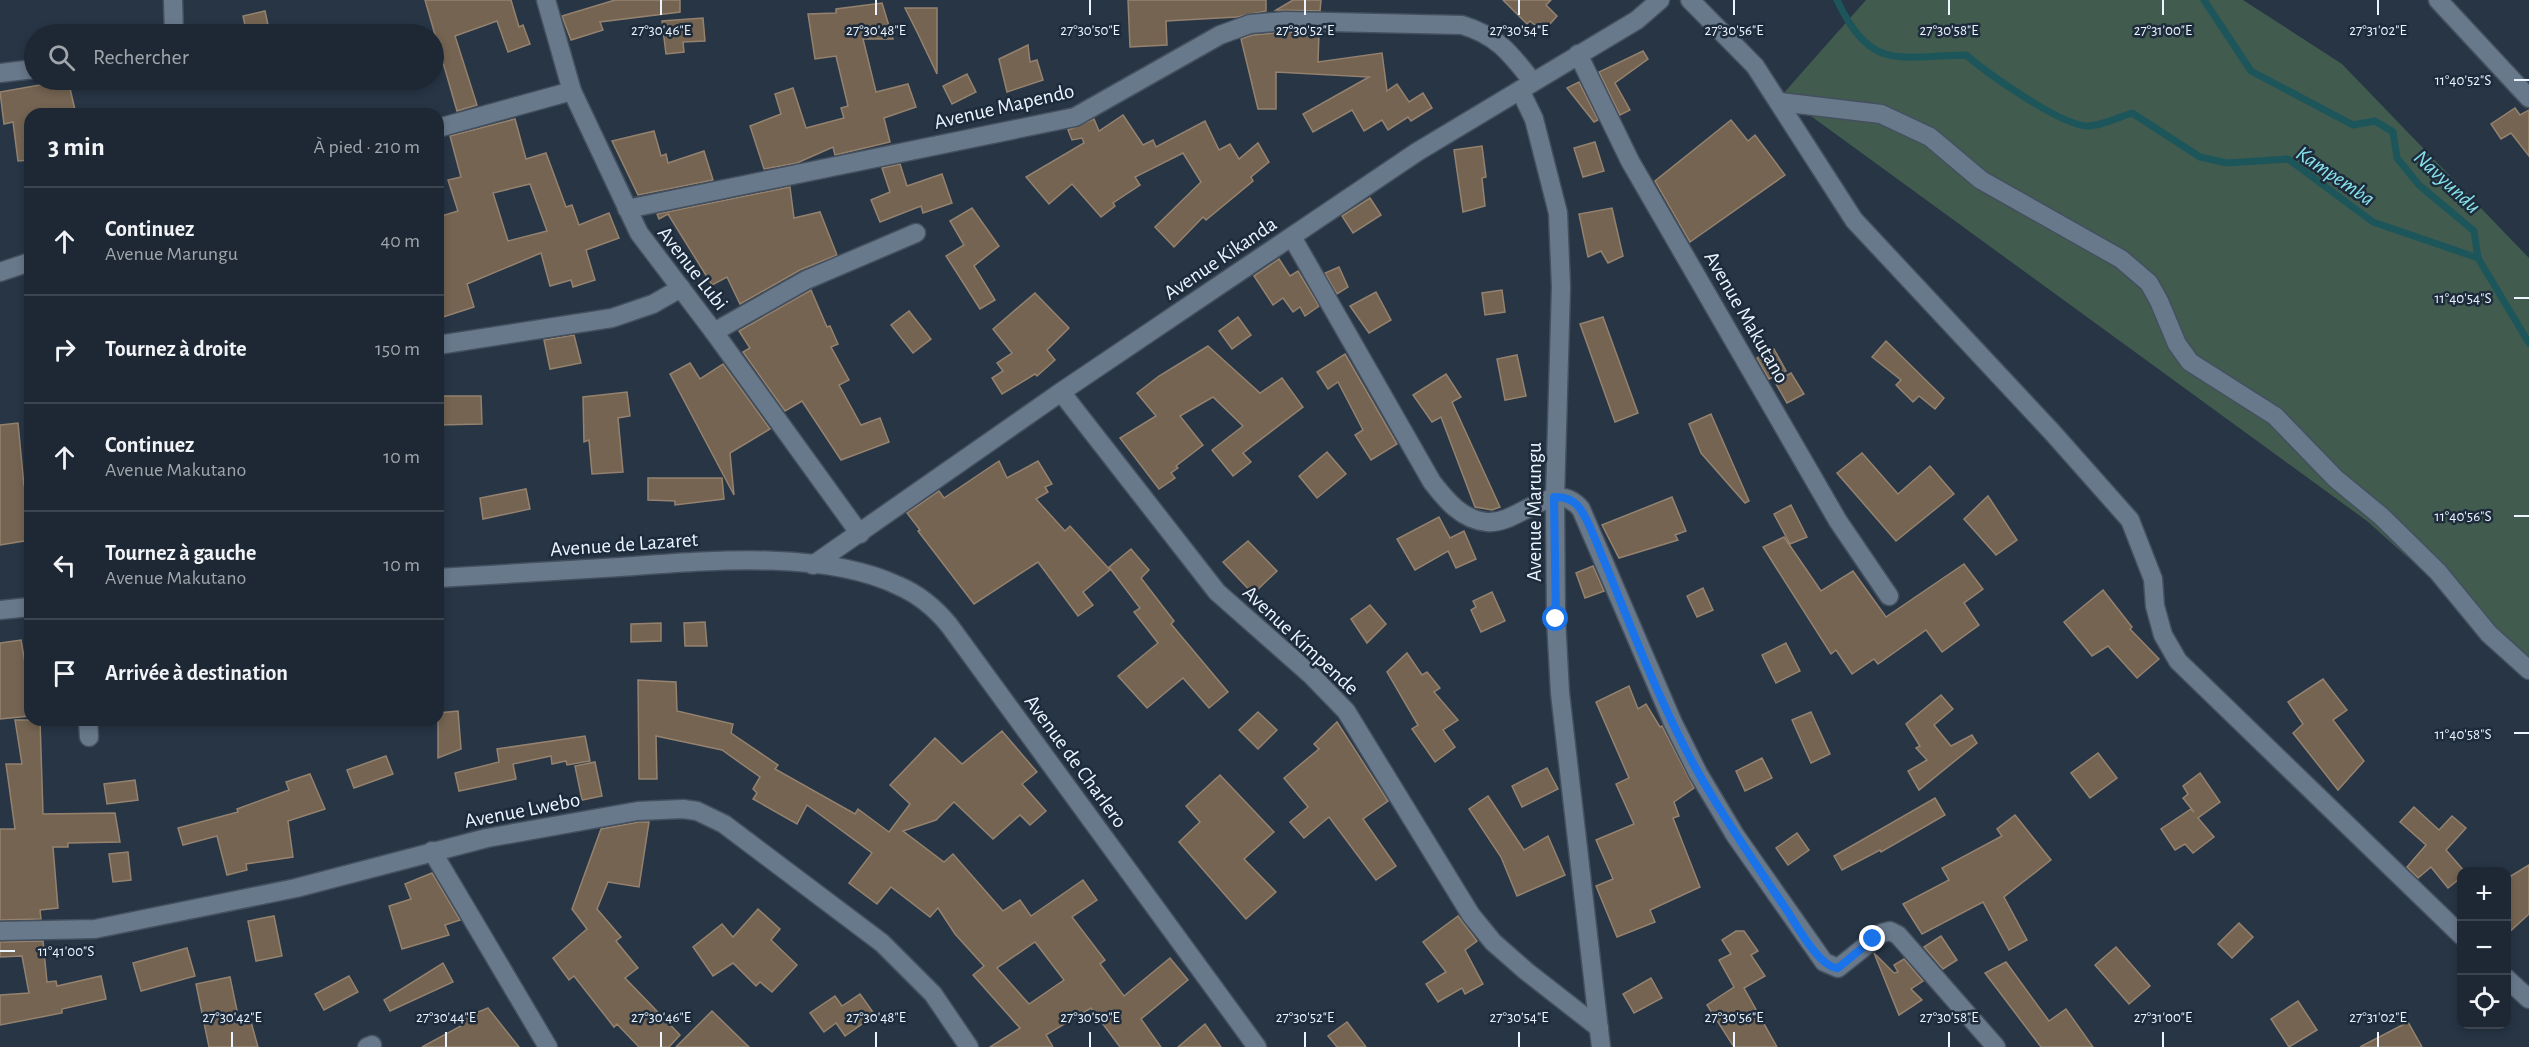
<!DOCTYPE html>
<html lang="fr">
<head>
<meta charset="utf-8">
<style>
	:root { --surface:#1d2834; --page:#25303c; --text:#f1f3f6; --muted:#a0a6ac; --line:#3b444f }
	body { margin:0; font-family:"Alegreya Sans",sans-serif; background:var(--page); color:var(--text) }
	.controls { position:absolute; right:18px; bottom:18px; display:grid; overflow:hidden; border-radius:12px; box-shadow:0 3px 9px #0003 }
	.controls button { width:54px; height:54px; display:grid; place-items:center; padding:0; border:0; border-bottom:2px solid var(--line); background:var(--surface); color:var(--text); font:30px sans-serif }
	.stop { position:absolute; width:18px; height:18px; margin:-14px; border:4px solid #1a73e8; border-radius:50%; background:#fff }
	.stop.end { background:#1a73e8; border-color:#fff; box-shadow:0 2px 6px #0008 }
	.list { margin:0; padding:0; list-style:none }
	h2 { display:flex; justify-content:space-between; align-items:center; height:78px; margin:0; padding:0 24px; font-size:26px }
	h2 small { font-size:20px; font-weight:400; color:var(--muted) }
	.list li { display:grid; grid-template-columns:39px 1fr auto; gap:18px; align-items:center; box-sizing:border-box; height:108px; padding:0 24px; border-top:2px solid var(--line) }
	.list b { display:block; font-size:22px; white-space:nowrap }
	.list p { margin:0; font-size:20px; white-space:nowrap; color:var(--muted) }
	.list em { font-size:20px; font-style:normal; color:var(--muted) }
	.icon { flex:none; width:33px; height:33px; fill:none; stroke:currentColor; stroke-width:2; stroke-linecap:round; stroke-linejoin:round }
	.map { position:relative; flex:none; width:2529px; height:1047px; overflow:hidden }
	.search { position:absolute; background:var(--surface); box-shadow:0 3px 9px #0003; left:24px; top:24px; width:420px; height:66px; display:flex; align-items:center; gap:15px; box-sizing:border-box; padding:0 21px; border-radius:33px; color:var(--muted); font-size:22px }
	.panel { position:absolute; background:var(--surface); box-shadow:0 3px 9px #0003; left:24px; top:108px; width:420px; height:618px; border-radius:18px }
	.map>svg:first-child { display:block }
	.green { fill:#415b4f }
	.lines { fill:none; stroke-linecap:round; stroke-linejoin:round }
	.stream { stroke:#1c565b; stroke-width:7 }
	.building { fill:#756452; stroke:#94826f; stroke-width:1.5; fill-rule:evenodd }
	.street-casing { stroke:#44505e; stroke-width:21 }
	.street { stroke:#69798c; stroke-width:18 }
	.route { stroke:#1a73e8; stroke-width:8 }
	.ticks { fill:none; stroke:#ebf4ff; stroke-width:2 }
	.labels { text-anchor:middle; stroke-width:5; stroke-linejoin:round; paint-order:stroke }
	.street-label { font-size:21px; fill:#ebf4ff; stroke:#1d2b3b }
	.water-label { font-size:22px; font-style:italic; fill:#87e3eb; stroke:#1d2b3b }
	.ticks-label { font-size:15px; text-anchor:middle; fill:#ebf4ff; stroke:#1d2b3b; stroke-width:5; stroke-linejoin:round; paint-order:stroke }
</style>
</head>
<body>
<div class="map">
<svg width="2529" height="1047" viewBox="0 0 2529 1047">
	<rect width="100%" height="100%" fill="#273545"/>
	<polygon class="green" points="1866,0 2243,0 2342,64 2529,258 2529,666 2367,521 1782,95"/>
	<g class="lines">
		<g class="stream">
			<path d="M1837,0C1871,72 1898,56 1966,55C1987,73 2061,126 2088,126C2101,126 2119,117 2132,113L2200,157L2227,163L2288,159L2373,222L2478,258"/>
			<polyline points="2204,0 2251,71 2353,125 2375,121 2393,132 2397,158 2419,185 2474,231 2478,258 2529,343"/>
		</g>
	</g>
	<g class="building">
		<polygon points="425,0 511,0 519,27 523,25 530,44 508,52 497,21 455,36 477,105 457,111"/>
		<polygon points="615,0 680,0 680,12 600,22 603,30 571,40 562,16"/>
		<polygon points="1128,0 1266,0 1266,11 1237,17 1166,21 1167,45 1130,47"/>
		<polygon points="1293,0 1321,0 1320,11 1276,10"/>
		<polygon points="1503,0 1551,0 1546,5 1557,16 1543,32 1530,21 1527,24"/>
		<polygon points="882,3 893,39 863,39 876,92 908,84 916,107 884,118 890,142 835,155 833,147 797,163 764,169 750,126 781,114 775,94 793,88 806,128 844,118 841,108 848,106 836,56 815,59 808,14 836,13 836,9"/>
		<polygon points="905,8 937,8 937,74 918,34"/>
		<polygon points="265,11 270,34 247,34 243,16"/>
		<polygon points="703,18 705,41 683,42 684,52 666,54 662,21"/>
		<polygon points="1285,32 1319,33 1318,62 1382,53 1387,91 1397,84 1409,102 1423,93 1432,108 1411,121 1408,117 1388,130 1382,120 1364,131 1352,110 1313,132 1303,114 1369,77 1276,72 1276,109 1258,109 1241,39 1252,35"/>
		<polygon points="1028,45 1030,62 1037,60 1043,80 1007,92 999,59"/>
		<polygon points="1643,51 1648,59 1615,83 1630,110 1620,115 1599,72"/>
		<polygon points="967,74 976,92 952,104 943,86"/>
		<polygon points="68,80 76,114 30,114 30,160 18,161 13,122 4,124 0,92"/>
		<polygon points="1579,82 1598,120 1594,122 1567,88"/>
		<polygon points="2515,108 2520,115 2529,110 2529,156 2511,133 2501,139 2491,124"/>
		<polygon points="1123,115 1143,145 1153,140 1156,147 1205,121 1219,150 1230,144 1239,159 1258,143 1269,162 1251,177 1253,181 1206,220 1203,217 1174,247 1155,227 1201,182 1183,153 1135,177 1140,185 1113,203 1115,206 1101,217 1072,184 1049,204 1026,177 1084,143 1082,138 1072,140 1068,130 1094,119 1099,131"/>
		<path d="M515,119L526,159L546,153L566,207L572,205L579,225L609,213L619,238L586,250L595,280L573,287L571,280L550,286L541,253L467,284L474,307L443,317L438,301V217L458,211L448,180L461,177L450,136ZM530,184L547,231L508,241L493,193Z"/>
		<polygon points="1731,120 1748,141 1755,135 1785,175 1690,242 1655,181"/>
		<polygon points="654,131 661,156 666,154 668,163 704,151 713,180 638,195 612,141"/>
		<polygon points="1595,142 1604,171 1583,177 1574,148"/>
		<polygon points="1482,146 1486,177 1482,178 1485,206 1463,212 1454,150"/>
		<polygon points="900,164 907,186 942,174 952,203 923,213 921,206 880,222 871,200 890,192 882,168"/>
		<polygon points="790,187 794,218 820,212 837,255 800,270 740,304 727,277 712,285 668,214 659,219 657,214"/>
		<polygon points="1370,198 1381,215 1353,233 1342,216"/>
		<polygon points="972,208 999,246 974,266 995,300 980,309 946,256 964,245 950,221"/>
		<polygon points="1612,208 1623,256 1608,263 1601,251 1588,257 1579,214"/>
		<polygon points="1279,259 1290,276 1298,271 1319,306 1305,316 1300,307 1293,312 1283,298 1273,305 1254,276"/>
		<polygon points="1339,267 1348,287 1337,294 1325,273"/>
		<polygon points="811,290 827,327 830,326 838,344 831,347 849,380 839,385 861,425 880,418 889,442 841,460 802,401 785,411 743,352 750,348 739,331"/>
		<polygon points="1502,290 1505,312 1485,315 1482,293"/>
		<polygon points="1376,292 1391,320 1369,333 1350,306"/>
		<polygon points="1035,293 1069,328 1047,350 1055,360 1037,376 1035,374 1002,394 992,378 1003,371 997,363 1012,353 993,329"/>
		<polygon points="909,311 931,339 913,353 891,325"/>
		<polygon points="1238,317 1251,335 1232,349 1219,331"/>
		<polygon points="1603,317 1638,413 1615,422 1580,324"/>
		<polygon points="574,335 581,363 550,369 544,340"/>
		<polygon points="1886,341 1944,398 1935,409 1919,396 1913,402 1896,385 1901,380 1872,357"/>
		<polygon points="1208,346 1260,393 1282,378 1303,407 1243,453 1251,462 1233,476 1212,450 1243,426 1213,397 1180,416 1203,445 1176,466 1178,468 1171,473 1175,478 1159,489 1120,438 1156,416 1137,393 1159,376"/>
		<polygon points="1774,349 1786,371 1769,379 1757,358"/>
		<polygon points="1345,354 1397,444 1371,460 1355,435 1363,430 1338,382 1328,389 1317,372"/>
		<polygon points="1517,355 1526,396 1505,400 1497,359"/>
		<polygon points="690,363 700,379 723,364 770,429 730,453 734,495 670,374"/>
		<polygon points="1791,373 1804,394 1787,403 1775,382"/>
		<polygon points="1446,374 1461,397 1452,402 1500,507 1492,510 1475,507 1441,417 1432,422 1413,395"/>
		<polygon points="627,392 630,416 618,418 623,472 592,474 589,440 584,442 583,397"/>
		<polygon points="438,396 481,396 482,424 438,425"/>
		<polygon points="1711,414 1749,501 1745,503 1701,453 1689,424"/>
		<polygon points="18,423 24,486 30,485 30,540 0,545 0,425"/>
		<polygon points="1327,452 1346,474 1317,498 1299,476"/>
		<polygon points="1862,453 1898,494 1930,466 1954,494 1896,541 1837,473"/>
		<polygon points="999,461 1007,478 1038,461 1052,484 1045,487 1048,492 1036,499 1065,531 1070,526 1110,570 1083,592 1093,605 1078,616 1038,562 974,604 918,531 920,530 907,513 939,491 944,498"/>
		<polygon points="648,478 722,478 724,499 675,505 675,501 648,500"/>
		<polygon points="526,489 530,509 483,519 480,498"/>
		<polygon points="1988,496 2017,540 1996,555 1964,519"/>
		<polygon points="1672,497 1686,531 1675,535 1678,540 1619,558 1602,525"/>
		<polygon points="1791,505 1807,537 1790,544 1774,514"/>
		<polygon points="1439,517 1450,538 1464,531 1476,559 1456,568 1448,551 1415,570 1397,539"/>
		<polygon points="1784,537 1821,591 1853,571 1886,617 1964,564 1983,589 1964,603 1979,625 1942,652 1926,630 1878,664 1874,659 1852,674 1836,650 1831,654 1763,547"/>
		<polygon points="1248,541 1277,571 1253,594 1223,562"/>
		<polygon points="1131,549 1149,570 1141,578 1174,621 1171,624 1228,692 1209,708 1183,678 1147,708 1118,676 1158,643 1134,612 1140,608 1109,567"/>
		<polygon points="1593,566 1604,591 1585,598 1576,573"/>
		<polygon points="1703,588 1713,610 1697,617 1687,596"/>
		<polygon points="2103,590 2132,627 2130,629 2159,659 2137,678 2108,646 2092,656 2064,622"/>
		<polygon points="1492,592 1505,621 1481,632 1471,610 1476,607 1473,601"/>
		<polygon points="1370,605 1386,624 1367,643 1351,619"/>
		<polygon points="705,622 707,646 685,646 684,623"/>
		<polygon points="661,623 661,641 631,642 631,624"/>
		<polygon points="21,640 30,692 30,716 0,719 0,643"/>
		<polygon points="1786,643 1800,671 1776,683 1762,655"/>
		<polygon points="1407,653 1422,675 1427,672 1440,688 1434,692 1458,720 1443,730 1455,747 1435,762 1412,729 1418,725 1387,672"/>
		<polygon points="2323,679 2347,710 2333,720 2364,761 2338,790 2293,733 2303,724 2288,702"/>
		<path d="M638,680L676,682L677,711L733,724L731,733L778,765L775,769L855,814L858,809L889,832L910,804L890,785L935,738L962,764L1002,731L1037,772L1022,784L1046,811L1030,825L1020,815L993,839L954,802L936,820L903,831L944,862L953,854L1003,911L1020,900L1031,916L1083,880L1097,900L1072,917L1105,960L1100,964L1124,996L1170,958L1188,980L1141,1019L1161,1047H1120L1091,1008L1046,1035L1053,1047H990L1020,1028L973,975L984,966L955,934L938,908L930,917L891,887L877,904L849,883L872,853L807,805L797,824L753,799L757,793L753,789L760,777L722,750L656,736L657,779H639ZM1035,942L1064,980L1029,1004L997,968Z"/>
		<polygon points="1629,686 1638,709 1646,704 1660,727 1662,726 1694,788 1674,802 1679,816 1673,818 1700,887 1650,910 1655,922 1617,937 1596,886 1613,879 1596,840 1634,824 1616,784 1629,778 1596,702"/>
		<polygon points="1941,695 1953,709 1934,725 1951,746 1972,735 1977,743 1919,790 1908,771 1927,760 1916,748 1920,746 1906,724"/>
		<polygon points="458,711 461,749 438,758 438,713"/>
		<polygon points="1258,712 1277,730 1258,749 1239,730"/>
		<polygon points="1811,712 1830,754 1811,763 1792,720"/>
		<polygon points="15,720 40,720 43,814 115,813 120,842 68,843 68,847 53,847 58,908 40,910 41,919 0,920 0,829 15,829 6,764 22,764"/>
		<polygon points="1337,722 1388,801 1363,819 1396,866 1376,880 1329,817 1304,838 1290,822 1308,807 1284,778 1319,749 1314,744"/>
		<polygon points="585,736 590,761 567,765 566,761 552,764 551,756 513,764 516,779 459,791 455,773 499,762 497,749"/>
		<polygon points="2098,753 2117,778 2090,798 2071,773"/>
		<polygon points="386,756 393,774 354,788 347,770"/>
		<polygon points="1762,758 1772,778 1745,791 1736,771"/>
		<polygon points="595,762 602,796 582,800 575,766"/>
		<polygon points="1547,768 1558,789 1522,807 1512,786"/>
		<polygon points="2200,773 2220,802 2198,818 2214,837 2193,853 2185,844 2175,850 2161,829 2191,809 2194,812 2183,798 2188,794 2183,786"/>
		<polygon points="310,774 325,809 288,821 293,857 246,864 247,870 227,875 217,836 183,845 178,828 238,812 237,809 289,790 286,782"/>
		<polygon points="1220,775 1274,832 1244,859 1276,892 1246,919 1179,842 1200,822 1186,806"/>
		<polygon points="135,780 138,800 107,804 104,784"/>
		<polygon points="1488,796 1524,850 1548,836 1565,875 1517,896 1501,857 1469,809"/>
		<polygon points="1935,798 1945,815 1881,852 1880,850 1842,870 1834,856"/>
		<polygon points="2414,807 2439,830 2452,816 2466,828 2446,850 2465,872 2462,872 2462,877 2448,888 2431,867 2418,878 2407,867 2426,845 2400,822"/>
		<polygon points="2015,815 2051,860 2004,897 2027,940 2009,950 1983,902 1922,934 1903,904 1949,880 1942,868 2002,836 1997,829"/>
		<polygon points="639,822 649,822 639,887 608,882 597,909 621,937 616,941 638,968 625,978 680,1035 669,1047 639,1047 617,1024 614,1027 574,976 569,980 553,958 587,929 572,909 601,829"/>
		<polygon points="1797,833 1809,850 1788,865 1776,848"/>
		<polygon points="128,852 131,880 113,882 109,854"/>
		<polygon points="2529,865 2529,914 2506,935 2506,879"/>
		<polygon points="432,873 460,920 445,925 449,935 402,949 389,906 411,899 405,884"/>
		<polygon points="758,909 780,929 771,940 797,965 772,992 760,982 756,986 733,963 713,976 693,947 722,924 733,937"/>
		<polygon points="274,916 282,956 256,961 248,921"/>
		<polygon points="1458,916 1477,941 1465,950 1483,984 1465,994 1462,988 1438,1002 1426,984 1446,972 1423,942"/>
		<polygon points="2239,923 2253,937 2232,958 2218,944"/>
		<polygon points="1736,931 1744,931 1758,951 1751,955 1765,976 1744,988 1777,1047 1734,1047 1707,1005 1734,987 1719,960 1731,954 1722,940"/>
		<polygon points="1941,936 1957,960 1943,969 1924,947"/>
		<polygon points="43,941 47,982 56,981 57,986 101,976 106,999 62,1009 62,1013 0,1025 0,995 29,993 22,956 0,957 0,942"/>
		<polygon points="2116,947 2150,986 2129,1004 2095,965"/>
		<polygon points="187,948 195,976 141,991 133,963"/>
		<polygon points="1874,953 1894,973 1898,972 1894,965 1904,959 1923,981 1911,989 1922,1000 1899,1015"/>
		<polygon points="2006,962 2049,1021 2066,1009 2093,1047 2041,1047 1985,973"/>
		<polygon points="443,963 453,982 390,1011 384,1000"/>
		<polygon points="349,976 358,992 324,1010 315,994"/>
		<polygon points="230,977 240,1025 251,1022 258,1047 209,1047 196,984"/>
		<polygon points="1651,978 1662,998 1634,1013 1623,994"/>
		<polygon points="860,994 875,1015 845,1036 836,1023 824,1032 810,1013 835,996 842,1006"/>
		<polygon points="2298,1001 2317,1030 2289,1047 2271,1019"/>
		<polygon points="488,1008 519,1047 422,1047 461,1026 459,1020"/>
		<polygon points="712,1011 749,1047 676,1047"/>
		<polygon points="1347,1022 1366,1047 1337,1047 1328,1036"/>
		<polygon points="2408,1022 2422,1047 2360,1047"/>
		<polygon points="1205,1024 1221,1047 1178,1047"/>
	</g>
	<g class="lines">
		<defs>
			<g id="street">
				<polyline points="173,0 174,34"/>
				<polyline points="546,0 572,91 639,233 714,332 860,534"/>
				<polyline points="1690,0 1755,66 1854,220 2052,432 2130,520 2153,579 2155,606 2163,635 2178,661 2462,936"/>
				<polyline points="2438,0 2529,98"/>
				<polyline points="1578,54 1630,161 1838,521 1889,596"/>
				<polyline points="0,73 34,69"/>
				<polyline points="1520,90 1534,119 1558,213 1561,287 1555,497 1556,619 1560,693 1601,1047"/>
				<polyline points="1780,102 1881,114 1930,137 1981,180 2121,259 2149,283 2159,301 2177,344 2190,362 2275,416 2336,479 2381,516 2438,572 2489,634 2529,670"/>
				<polyline points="438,128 572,91"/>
				<path d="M627,209L1075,117L1220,35L1250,24L1285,21L1462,25C1498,36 1510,53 1533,82"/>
				<path d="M1292,237L1432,482C1446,500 1462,520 1487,522C1519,525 1554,476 1581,509L1673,723L1698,773L1735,835L1824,962L1838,968L1882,933L1890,931L1898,935L1996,1047"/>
				<polyline points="0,272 30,262"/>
				<polyline points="714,332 806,280 916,233"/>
				<polyline points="438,345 612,318 653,304 681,288"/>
				<polyline points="1061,392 1217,592 1311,675 1346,711 1471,915 1493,942 1526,971 1599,1028"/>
				<polyline points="813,565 1061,392 1417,152 1637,20 1660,0"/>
				<path d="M438,578C499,574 559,571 620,567C703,561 823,549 899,586C920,595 935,608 949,625L1257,1047"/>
				<polyline points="0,610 30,607"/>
				<polyline points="88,720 89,737"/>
				<polyline points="432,851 548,1047"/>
				<polyline points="0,931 95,929 296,888 487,838 638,811 683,809 697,811 724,824 882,943 933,994 969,1047"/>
				<polyline points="2506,978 2529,999"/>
				<polyline points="367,1047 372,1045"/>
			</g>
		</defs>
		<use href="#street" class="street-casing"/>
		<use href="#street" class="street"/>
	</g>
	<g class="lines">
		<path class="route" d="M1556,619L1554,497C1576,496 1582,510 1590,527C1625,609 1655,696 1699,774C1726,822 1757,866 1788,912C1797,926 1820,968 1838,968L1873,939"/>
	</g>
	<path class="ticks" d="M661,0V15M876,0V15M1090,0V15M1305,0V15M1519,0V15M1734,0V15M1949,0V15M2163,0V15M2378,0V15M2514,80H2529M2514,298H2529M2514,516H2529M2514,733H2529M0,951H15M232,1032V1047M446,1032V1047M661,1032V1047M876,1032V1047M1090,1032V1047M1305,1032V1047M1519,1032V1047M1734,1032V1047M1949,1032V1047M2163,1032V1047M2378,1032V1047"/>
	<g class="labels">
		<g class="street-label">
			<text transform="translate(1004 106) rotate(-13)" y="7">Avenue Mapendo</text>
			<text transform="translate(1220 258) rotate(-34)" y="7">Avenue Kikanda</text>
			<text transform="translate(693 268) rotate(52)" y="7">Avenue Lubi</text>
			<text transform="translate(1747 317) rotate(60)" y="7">Avenue Makutano</text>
			<text transform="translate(1534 512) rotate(-90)" y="7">Avenue Marungu</text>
			<text transform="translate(624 544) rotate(-4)" y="7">Avenue de Lazaret</text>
			<text transform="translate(1301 640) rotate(43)" y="7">Avenue Kimpende</text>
			<text transform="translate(1076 761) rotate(54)" y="7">Avenue de Charlero</text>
			<text transform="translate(522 810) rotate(-11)" y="7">Avenue Lwebo</text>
		</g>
		<g class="water-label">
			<text transform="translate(2336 175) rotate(34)" y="8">Kampemba</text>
			<text transform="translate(2448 181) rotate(43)" y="8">Navyundu</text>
		</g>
	</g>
	<g class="ticks-label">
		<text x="661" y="35">27°30'46"E</text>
		<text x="876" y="35">27°30'48"E</text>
		<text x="1090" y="35">27°30'50"E</text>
		<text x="1305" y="35">27°30'52"E</text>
		<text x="1519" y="35">27°30'54"E</text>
		<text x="1734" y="35">27°30'56"E</text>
		<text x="1949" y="35">27°30'58"E</text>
		<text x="2163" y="35">27°31'00"E</text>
		<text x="2378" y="35">27°31'02"E</text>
		<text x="2463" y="85">11°40'52"S</text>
		<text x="2463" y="303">11°40'54"S</text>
		<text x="2463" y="521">11°40'56"S</text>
		<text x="2463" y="739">11°40'58"S</text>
		<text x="66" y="956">11°41'00"S</text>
		<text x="232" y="1022">27°30'42"E</text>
		<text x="446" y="1022">27°30'44"E</text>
		<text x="661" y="1022">27°30'46"E</text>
		<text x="876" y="1022">27°30'48"E</text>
		<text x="1090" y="1022">27°30'50"E</text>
		<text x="1305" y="1022">27°30'52"E</text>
		<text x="1519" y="1022">27°30'54"E</text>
		<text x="1734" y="1022">27°30'56"E</text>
		<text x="1949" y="1022">27°30'58"E</text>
		<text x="2163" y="1022">27°31'00"E</text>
		<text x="2378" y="1022">27°31'02"E</text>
	</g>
</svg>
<div class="controls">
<button>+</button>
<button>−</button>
<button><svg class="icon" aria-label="locate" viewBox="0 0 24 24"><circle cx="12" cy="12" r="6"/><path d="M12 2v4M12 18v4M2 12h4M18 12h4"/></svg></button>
</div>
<div class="stop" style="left:1556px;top:619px"></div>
<div class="stop end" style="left:1873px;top:939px"></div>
<div class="search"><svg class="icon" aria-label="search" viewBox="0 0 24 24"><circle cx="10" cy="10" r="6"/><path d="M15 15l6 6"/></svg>Rechercher</div>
<section class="panel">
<h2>3 min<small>À pied · 210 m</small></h2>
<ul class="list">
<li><svg class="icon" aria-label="ahead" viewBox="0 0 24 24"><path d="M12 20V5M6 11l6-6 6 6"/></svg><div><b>Continuez</b><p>Avenue Marungu</p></div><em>40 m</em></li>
<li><svg class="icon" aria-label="right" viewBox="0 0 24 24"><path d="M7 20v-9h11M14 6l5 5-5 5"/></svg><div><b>Tournez à droite</b></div><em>150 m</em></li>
<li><svg class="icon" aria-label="ahead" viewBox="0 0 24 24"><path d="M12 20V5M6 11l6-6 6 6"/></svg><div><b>Continuez</b><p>Avenue Makutano</p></div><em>10 m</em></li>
<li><svg class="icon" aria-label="left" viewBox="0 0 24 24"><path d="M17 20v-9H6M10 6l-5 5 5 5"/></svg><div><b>Tournez à gauche</b><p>Avenue Makutano</p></div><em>10 m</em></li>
<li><svg class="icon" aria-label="arrive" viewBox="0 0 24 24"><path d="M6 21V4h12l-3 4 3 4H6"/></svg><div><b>Arrivée à destination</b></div></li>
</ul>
</section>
</div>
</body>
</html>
